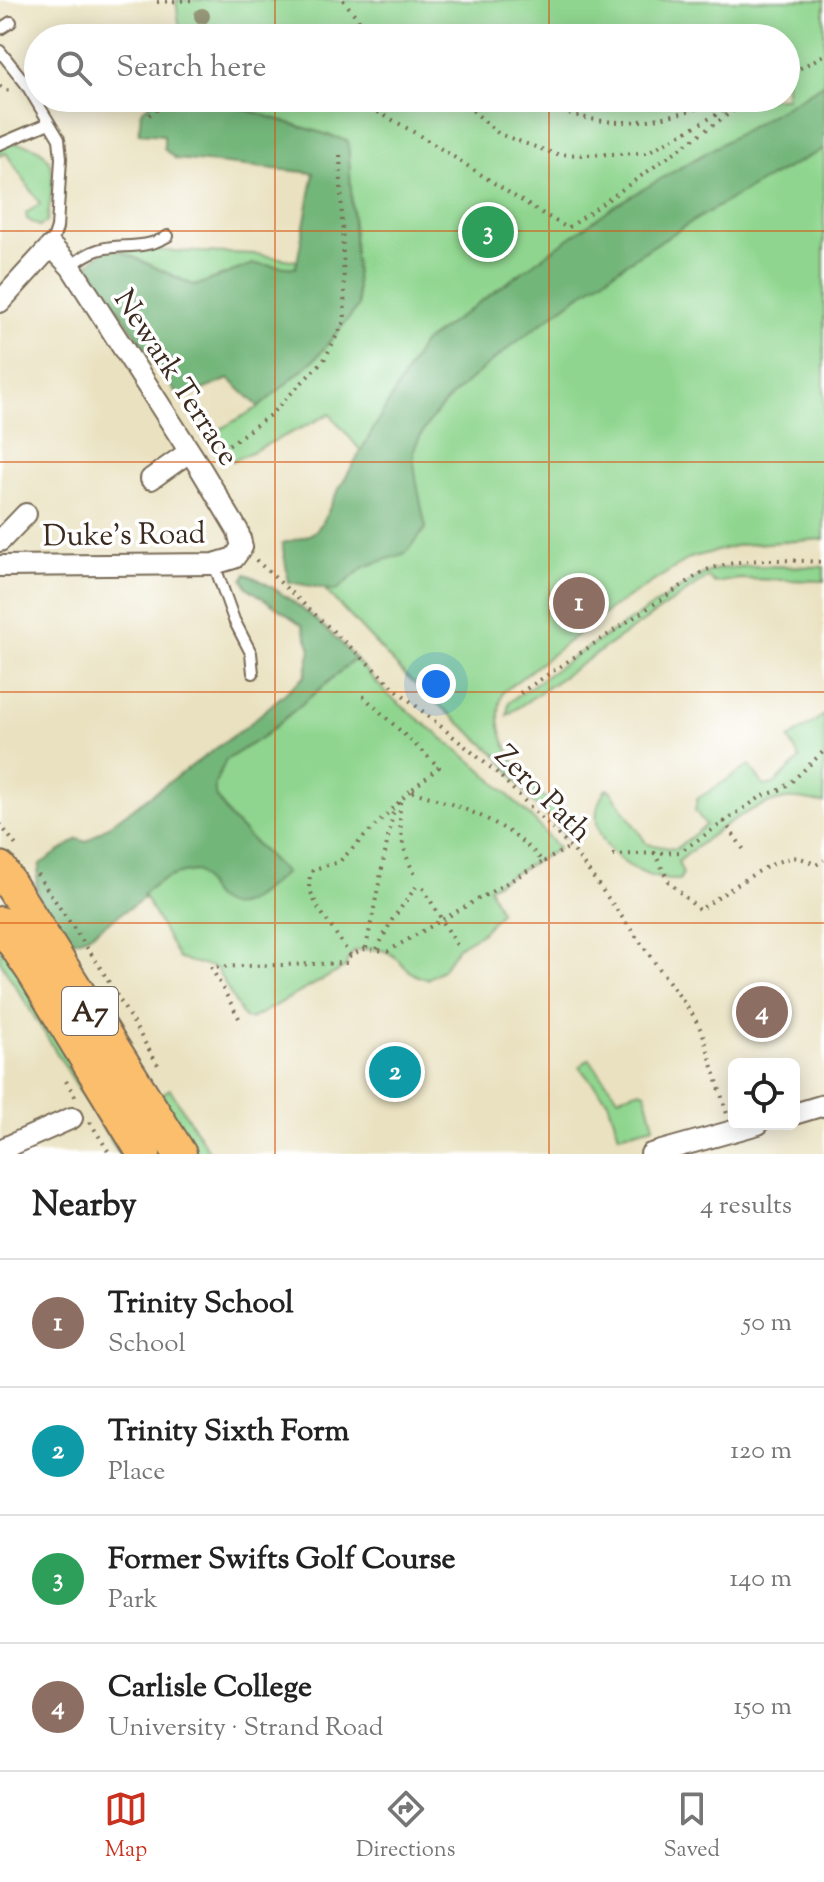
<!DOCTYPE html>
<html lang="en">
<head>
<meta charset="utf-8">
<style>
	:root { --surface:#fff; --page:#f6f6f6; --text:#222; --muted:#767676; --line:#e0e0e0; --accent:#c8321e }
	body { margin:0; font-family:"Sorts Mill Goudy",serif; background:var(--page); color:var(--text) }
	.controls { position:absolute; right:24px; bottom:24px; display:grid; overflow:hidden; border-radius:12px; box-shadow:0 4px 20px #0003 }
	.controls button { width:72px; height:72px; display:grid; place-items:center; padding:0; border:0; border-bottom:2px solid var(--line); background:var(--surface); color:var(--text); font:40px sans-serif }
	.you { position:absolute; left:436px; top:684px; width:28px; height:28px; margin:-20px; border:6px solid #fff; border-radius:50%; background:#1a73e8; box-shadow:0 0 0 12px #1a73e833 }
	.badge { display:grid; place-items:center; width:52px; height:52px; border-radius:50%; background:var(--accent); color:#fff; font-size:26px; font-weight:700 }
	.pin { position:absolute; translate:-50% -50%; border:4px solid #fff; box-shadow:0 2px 8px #0006 }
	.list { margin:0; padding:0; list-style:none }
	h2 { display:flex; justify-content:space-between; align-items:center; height:104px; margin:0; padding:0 32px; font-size:34px }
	h2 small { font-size:26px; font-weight:400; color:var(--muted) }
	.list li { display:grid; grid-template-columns:52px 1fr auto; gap:24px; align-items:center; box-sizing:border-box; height:128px; padding:0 32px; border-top:2px solid var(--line) }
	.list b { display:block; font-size:30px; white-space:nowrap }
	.list p { margin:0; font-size:26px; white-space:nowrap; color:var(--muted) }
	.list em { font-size:26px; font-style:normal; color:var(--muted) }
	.icon { flex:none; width:44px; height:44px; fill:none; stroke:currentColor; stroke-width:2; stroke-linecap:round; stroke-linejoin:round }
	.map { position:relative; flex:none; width:824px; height:1154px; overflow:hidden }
	.search { position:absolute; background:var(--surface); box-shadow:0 4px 20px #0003; left:24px; right:24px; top:24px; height:88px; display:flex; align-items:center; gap:20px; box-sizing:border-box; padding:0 28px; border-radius:44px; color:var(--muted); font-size:30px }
	.sheet { height:616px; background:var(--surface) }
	nav { display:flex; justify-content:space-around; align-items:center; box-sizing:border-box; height:112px; border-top:2px solid var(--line); background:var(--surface); font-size:22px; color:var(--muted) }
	nav a { display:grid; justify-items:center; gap:4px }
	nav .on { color:var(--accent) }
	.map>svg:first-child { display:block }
	.green { fill:#8fd58f; stroke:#658056; stroke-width:2 }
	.forest { fill:#73b67a; stroke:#57704c; stroke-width:2 }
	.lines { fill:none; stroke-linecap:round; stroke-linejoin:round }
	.service-casing { stroke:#786a56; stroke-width:14 }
	.minor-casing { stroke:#786a56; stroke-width:24 }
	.primary-casing { stroke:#786a56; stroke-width:36 }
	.path { stroke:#786a56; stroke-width:4; stroke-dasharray:2 6; stroke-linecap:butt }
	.service { stroke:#fff; stroke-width:10 }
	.minor { stroke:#fff; stroke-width:20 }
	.primary { stroke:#fabe6d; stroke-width:32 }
	.tree { fill:#979879 }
	.grid { fill:none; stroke:#d7540e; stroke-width:2; stroke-opacity:0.55 }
	.labels { text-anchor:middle; stroke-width:7; stroke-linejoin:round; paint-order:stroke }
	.shield { fill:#fff; stroke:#766a62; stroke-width:2 }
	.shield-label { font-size:28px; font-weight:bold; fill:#3b2a1e }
	.street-label { font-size:30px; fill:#3b2a1e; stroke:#fff }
</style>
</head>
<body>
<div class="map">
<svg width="824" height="1154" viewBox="0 0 824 1154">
	<rect width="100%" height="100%" fill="#fff"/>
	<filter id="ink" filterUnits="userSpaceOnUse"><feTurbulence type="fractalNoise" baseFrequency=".0125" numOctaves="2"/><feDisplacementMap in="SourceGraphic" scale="16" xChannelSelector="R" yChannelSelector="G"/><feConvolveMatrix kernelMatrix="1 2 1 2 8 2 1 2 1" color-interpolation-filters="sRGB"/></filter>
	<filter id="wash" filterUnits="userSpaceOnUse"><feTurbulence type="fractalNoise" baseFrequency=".006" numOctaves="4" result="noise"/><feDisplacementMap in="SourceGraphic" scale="32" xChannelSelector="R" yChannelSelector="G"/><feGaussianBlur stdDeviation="1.8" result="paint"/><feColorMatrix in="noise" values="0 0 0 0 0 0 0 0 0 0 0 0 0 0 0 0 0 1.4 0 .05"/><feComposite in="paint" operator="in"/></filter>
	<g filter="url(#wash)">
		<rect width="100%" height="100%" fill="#e9e1bf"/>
		<g class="green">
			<path d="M176,0H824V539L739,545L690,558L609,610L503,692C490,727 511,763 535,789C545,800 562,807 569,819C572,826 570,830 568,837L532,802L499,757L406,676L301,564L419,350L361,451L330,414L233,461L229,459L217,431L259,407L316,358L358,307L348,141L207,98H786V38H181Z"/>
			<path d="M10,143C65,144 53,181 47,222L39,226L27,219L26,213L40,204L6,153L0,156V145Z"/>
			<polygon points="116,249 256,254 297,261 296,268 253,264 195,286"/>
			<polygon points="750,566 824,567 824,581 740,579 715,583 708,577 507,715 509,702 573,657 703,574 718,569"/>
			<path d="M355,659L387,694L480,768L536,822L558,849L489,887L500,912L498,915L480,934L458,947L442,970L427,979C392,971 406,942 354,951L347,961L346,967L251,1019L244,1018L216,968L179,959L143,894C158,879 175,873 195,870L202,875L208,889L284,873L230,818L215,794V783L226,760L264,736Z"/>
			<path d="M824,715V803C812,802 798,797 786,799C746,805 708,837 678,862L683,874L679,880C633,882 573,836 606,789L611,791L647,844L676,849L706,825L695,811L697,799L750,765L764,786L774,784L800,759L789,739Z"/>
			<polygon points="0,939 135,1154 119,1154 0,961"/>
			<polygon points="589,1059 618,1097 641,1090 645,1092 654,1126 619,1135 608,1101 579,1067"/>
			<polygon points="170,1089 205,1145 211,1154 199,1154 179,1126 162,1094"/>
		</g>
		<g class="forest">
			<path d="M824,84V149C712,205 613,267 514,344C479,372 431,406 414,450C411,460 423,514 426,528L406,553L364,567L336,591L289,582L282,543C318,535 319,532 334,498L423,343L614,206Z"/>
			<polygon points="158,98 207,98 348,141 358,307 316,358 259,407 229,379 180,399 88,264 107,249 116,249 195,286 253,264 296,268 314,173 176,159 164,149 164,135 139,133 141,111"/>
			<path d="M246,574C278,586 333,631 355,659L264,736L226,760L215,783V794L230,818L285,873C267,887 236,922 214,897C206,888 205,877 196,871C175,873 158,879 143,894L144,898L88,936L73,941L56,932L41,905L36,884L40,864L78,839L86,842L247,726L305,676L311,649L302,625L247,587L243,579Z"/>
		</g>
	</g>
	<g filter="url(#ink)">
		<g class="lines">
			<defs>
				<g id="service">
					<polyline points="0,29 11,22"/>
					<polyline points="0,51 26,84 59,139 61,158 57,228 51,246"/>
					<polyline points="0,144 49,123"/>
					<path d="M71,267C105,233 132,257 168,236"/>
					<polyline points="214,564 234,620 251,653 253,673"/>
				</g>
				<g id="minor">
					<polyline points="0,302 51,246 71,267 199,466 238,531 242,547 234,558 214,564 0,566"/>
					<polyline points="151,479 189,452"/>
					<polyline points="0,541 26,514"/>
					<polyline points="794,1114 824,1105"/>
					<polyline points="0,1150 72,1118"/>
					<polyline points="651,1154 758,1124"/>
				</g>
				<g id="primary">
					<polyline points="0,868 180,1154"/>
					<polyline points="0,923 32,970 144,1154"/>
				</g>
			</defs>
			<use href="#service" class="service-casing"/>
			<use href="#minor" class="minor-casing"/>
			<use href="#primary" class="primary-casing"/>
			<g class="path">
				<polyline points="343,0 360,21 405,38"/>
				<polyline points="157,2 194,0"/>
				<polyline points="786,76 824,55"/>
				<polyline points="0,86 5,90 14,91"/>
				<path d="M349,98C427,133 493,187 568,228L751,98"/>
				<polyline points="452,98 472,110 499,134 555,154 584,155 646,153 747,98"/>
				<path d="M532,98C611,137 653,122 732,98"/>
				<polyline points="149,115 175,98"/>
				<polyline points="216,454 270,415 324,360 345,320 340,152"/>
				<polyline points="256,560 398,691 496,772 574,851 693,1015 703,1034 727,1114"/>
				<path d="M520,693L704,571C745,556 781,560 824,562"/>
				<path d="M363,696L439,767L410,791C458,805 510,822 543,862L570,847"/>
				<polyline points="410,791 339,862 314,869 310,874 309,888 317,906 350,955 365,949 388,951 543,862"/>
				<path d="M400,802C399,830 402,853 417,878"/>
				<polyline points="724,821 744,850"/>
				<polyline points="0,824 18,848"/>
				<path d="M654,852L669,882L699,910C723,895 764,863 791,858C799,856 808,861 816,865L824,860"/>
				<polyline points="613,855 680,852 762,796 778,791 790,783 824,751"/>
				<polyline points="37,874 100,967 161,1070"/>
				<polyline points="423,888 458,947"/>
				<polyline points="366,948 394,808"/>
				<polyline points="377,949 392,920 416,887"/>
				<polyline points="239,1018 211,967 347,963 350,955"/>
				<polyline points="66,1081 78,1101"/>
				<polyline points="90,1122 110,1154"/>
			</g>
			<use href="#service" class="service"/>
			<use href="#minor" class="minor"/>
			<use href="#primary" class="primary"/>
		</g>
		<circle class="tree" cx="202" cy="16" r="8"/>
	</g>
	<path class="grid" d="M275,0V38M549,0V38M275,98V1154M549,98V1154M0,231H824M0,462H824M0,692H824M0,923H824"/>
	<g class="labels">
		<rect class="shield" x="62" y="987" width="56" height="48" rx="6"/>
		<g class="shield-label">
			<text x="90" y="1021">A7</text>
		</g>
		<g class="street-label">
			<text transform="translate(177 377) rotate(57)" y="10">Newark Terrace</text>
			<text transform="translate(124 534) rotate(-1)" y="10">Duke's Road</text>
			<text transform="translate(544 793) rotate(45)" y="10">Zero Path</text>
		</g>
	</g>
</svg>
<div class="controls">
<button><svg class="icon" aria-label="locate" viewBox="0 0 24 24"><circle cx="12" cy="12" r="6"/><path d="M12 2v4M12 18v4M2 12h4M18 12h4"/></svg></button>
</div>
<div class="you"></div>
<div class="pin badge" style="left:579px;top:603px;background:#8d6e63">1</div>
<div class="pin badge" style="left:395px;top:1072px;background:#0f9aa8">2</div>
<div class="pin badge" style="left:488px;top:232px;background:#2e9e5b">3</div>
<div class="pin badge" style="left:762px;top:1012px;background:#8d6e63">4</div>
<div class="search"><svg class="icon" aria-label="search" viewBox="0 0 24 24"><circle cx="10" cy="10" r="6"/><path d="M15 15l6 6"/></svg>Search here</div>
</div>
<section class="sheet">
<h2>Nearby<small>4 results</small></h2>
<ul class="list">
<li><span class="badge" style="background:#8d6e63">1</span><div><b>Trinity School</b><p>School</p></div><em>50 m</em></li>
<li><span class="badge" style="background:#0f9aa8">2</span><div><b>Trinity Sixth Form</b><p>Place</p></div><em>120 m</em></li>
<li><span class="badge" style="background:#2e9e5b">3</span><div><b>Former Swifts Golf Course</b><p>Park</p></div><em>140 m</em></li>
<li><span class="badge" style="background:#8d6e63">4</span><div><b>Carlisle College</b><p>University · Strand Road</p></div><em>150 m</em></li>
</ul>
</section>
<nav>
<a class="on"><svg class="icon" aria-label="map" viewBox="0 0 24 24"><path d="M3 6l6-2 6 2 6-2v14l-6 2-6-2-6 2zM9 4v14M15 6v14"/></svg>Map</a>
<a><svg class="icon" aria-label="directions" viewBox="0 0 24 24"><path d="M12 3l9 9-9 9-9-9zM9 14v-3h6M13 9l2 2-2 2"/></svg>Directions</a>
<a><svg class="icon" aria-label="saved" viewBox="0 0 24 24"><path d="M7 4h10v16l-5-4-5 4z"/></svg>Saved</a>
</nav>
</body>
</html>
